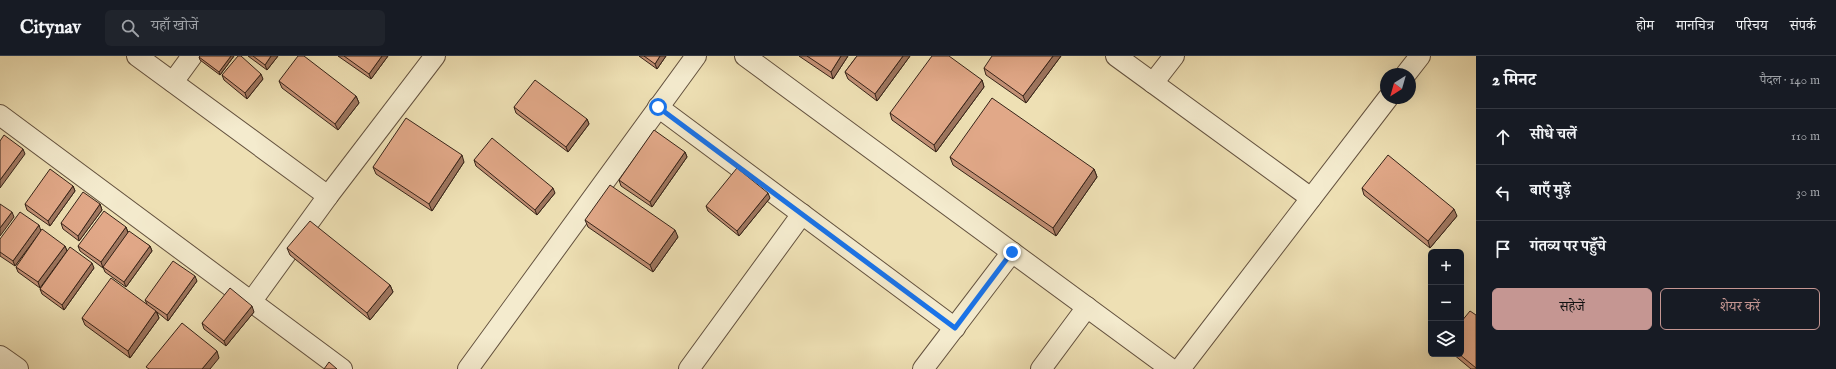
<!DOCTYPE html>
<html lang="hi">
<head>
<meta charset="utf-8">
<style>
	:root { --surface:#171b24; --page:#20242c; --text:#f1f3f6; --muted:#9ea1a6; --line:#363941; --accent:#c59692 }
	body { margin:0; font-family:"IM FELL English","Noto Serif Devanagari",serif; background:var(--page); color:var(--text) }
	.controls { position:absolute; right:12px; bottom:12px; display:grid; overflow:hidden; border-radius:6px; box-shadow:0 4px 16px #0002 }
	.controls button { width:36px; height:36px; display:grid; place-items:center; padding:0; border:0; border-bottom:1px solid var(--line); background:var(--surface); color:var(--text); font:20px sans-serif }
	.compass { position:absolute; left:1380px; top:12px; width:36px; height:36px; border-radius:50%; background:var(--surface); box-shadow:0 4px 16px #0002; rotate:217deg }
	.stop { position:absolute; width:12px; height:12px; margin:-9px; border:3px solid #1a73e8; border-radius:50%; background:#fff }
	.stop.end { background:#1a73e8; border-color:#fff; box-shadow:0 1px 4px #0008 }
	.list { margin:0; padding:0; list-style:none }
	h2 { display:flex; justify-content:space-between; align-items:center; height:52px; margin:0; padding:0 16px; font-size:17px }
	h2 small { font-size:13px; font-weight:400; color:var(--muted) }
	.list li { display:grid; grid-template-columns:26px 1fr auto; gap:12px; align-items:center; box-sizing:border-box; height:56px; padding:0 16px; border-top:1px solid var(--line) }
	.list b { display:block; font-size:15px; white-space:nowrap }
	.list em { font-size:13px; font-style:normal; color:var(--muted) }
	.actions { display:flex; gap:8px; padding:12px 16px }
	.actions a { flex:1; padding:9px 0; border:1px solid var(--accent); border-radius:6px; text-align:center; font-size:14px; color:var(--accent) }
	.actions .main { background:var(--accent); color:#111 }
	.icon { flex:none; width:22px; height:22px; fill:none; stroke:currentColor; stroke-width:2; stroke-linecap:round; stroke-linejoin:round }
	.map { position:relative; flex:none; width:1476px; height:313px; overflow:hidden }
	header { display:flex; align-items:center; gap:24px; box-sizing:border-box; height:56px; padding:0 20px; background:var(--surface); border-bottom:1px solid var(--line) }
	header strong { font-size:19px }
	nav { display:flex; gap:22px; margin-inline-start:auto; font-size:14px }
	.search { width:280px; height:36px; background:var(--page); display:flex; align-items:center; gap:10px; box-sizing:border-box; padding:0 14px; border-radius:6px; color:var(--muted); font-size:15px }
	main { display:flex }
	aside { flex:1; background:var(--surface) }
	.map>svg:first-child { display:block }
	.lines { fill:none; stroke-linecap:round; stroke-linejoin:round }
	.minor-casing { stroke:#64523f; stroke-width:22 }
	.tertiary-casing { stroke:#64523f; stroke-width:24 }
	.minor { stroke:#f4ebce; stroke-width:20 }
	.tertiary { stroke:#f4ebce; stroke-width:22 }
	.wall { fill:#c29075; stroke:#362318 }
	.shaded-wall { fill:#9e765f; stroke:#362318 }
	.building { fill:#e1a888; stroke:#362318 }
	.route { stroke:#1a73e8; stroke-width:5 }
</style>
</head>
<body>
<header>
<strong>Citynav</strong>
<div class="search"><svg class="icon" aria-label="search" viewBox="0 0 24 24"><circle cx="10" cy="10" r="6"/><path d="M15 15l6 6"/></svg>यहाँ खोजें</div>
<nav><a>होम</a><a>मानचित्र</a><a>परिचय</a><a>संपर्क</a></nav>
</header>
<main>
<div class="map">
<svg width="1476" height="313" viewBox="0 0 1476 313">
	<rect width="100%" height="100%" fill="#eee0b4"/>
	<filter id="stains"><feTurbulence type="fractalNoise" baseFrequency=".005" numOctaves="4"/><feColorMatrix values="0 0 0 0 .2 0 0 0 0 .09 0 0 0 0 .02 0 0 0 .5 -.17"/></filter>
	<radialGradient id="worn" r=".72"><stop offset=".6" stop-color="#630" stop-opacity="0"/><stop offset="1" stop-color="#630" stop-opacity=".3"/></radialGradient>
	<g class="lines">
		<defs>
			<g id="minor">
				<polyline points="137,0 328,140"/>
				<polyline points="745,0 1171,313"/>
				<polyline points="1116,0 1311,142"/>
				<polyline points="1406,18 1420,0"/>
				<polyline points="173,26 192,0"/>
				<polyline points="1153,27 1174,0"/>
				<polyline points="658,51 955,272"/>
				<polyline points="0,59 342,313"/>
				<polyline points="251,246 328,140 435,0"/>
				<polyline points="468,313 696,0"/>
				<polyline points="689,313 802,158"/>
				<polyline points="923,313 1012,196"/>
				<polyline points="1041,313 1087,251"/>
				<polyline points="1180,313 1388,42"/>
			</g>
			<polyline id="tertiary" points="0,301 17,313"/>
		</defs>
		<use href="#minor" class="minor-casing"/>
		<use href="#tertiary" class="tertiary-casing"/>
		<use href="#minor" class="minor"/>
		<use href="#tertiary" class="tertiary"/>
	</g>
	<g class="wall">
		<polygon points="234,0 220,19 200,4 199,1"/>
		<polygon points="248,0 278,0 267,14"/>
		<polygon points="338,0 388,0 371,23"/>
		<polygon points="639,0 666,0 657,13"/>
		<polygon points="799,0 848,0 833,23"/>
		<polygon points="857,0 910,0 877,45 848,23 845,16"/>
		<polygon points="1061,0 1026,47 986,19 984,12"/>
		<polygon points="222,19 263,23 247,43 224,24"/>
		<polygon points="982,24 984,31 936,96 892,64 890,57"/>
		<polygon points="279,25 356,40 359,47 338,74 282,32"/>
		<polygon points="514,51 587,63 589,68 568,96 516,57"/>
		<polygon points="685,96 687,101 652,151 621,130 619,124"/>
		<polygon points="950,101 1094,113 1097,121 1056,180 953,109"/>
		<polygon points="474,104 555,137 537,159 476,110"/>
		<polygon points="464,106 432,155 376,118 373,111"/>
		<polygon points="73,130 75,135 50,170 27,154 25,148"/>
		<polygon points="1362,132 1457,160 1430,192 1364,139"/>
		<polygon points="770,142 739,180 708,155 706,150"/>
		<polygon points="100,148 102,154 79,185 63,173 61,167"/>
		<polygon points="585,164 678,181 653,216 588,171"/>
		<polygon points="126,171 128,176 150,190 152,195 126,231 105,216 103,211 103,212 80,195 78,190"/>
		<polygon points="41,175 15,210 0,200 0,183"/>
		<polygon points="65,190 67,195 40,232 18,216 16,211"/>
		<polygon points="287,192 390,229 393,236 370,264 290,199"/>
		<polygon points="94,212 64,254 42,238 40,233"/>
		<polygon points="197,225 168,265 157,256 159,262 130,302 85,269 82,262 147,248 145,244"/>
		<polygon points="254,256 226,290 204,273 202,267"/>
		<polygon points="1476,259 1476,313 1471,313 1453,298 1461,298"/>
	</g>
	<g class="shaded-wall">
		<polygon points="231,0 234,0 220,19 219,16"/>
		<polygon points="271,0 278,0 267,14 265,9"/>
		<polygon points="382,0 388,0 371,23 369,18"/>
		<polygon points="660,0 666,0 657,13 655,8"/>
		<polygon points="841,0 848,0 833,23 831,16"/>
		<polygon points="903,0 910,0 877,45 875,38"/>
		<polygon points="1053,0 1061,0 1026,47 1023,40"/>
		<polygon points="261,18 263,23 247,43 245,37"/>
		<polygon points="982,24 984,31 936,96 934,89"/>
		<polygon points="356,40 359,47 338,74 335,68"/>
		<polygon points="587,63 589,68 568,96 566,91"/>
		<polygon points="23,93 25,98 0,132 0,124"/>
		<polygon points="685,96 687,101 652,151 650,146"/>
		<polygon points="462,99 464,106 432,155 429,148"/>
		<polygon points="1094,113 1097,121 1056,180 1053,172"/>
		<polygon points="73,130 75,135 50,170 48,165"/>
		<polygon points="553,132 555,137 537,159 535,154"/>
		<polygon points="768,137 770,142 739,180 737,175"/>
		<polygon points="100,148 102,154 79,185 78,180"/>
		<polygon points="1454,153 1457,160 1430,192 1428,185"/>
		<polygon points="12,156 14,161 0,180 0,172"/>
		<polygon points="39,169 41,175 15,210 13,205"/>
		<polygon points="126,171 128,177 103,212 101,206"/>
		<polygon points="675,174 678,181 653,216 650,209"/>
		<polygon points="65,190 67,195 40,232 38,226"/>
		<polygon points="150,190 152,195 126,231 124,226"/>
		<polygon points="92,207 94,212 64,254 62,249"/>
		<polygon points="195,220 197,225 168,265 167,259"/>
		<polygon points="390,229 393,236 370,264 367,257"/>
		<polygon points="252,250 254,256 226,290 224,285"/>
		<polygon points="156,255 159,262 130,302 128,295"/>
		<polygon points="217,295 219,302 210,313 202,313"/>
	</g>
	<g class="building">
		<polygon points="200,0 231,0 219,16 199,1"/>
		<polygon points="238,0 241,0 261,18 245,37 222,19"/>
		<polygon points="253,0 271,0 265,9"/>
		<polygon points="298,0 304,0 356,40 335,68 279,25"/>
		<polygon points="344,0 382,0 369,18"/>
		<polygon points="644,0 660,0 655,8"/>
		<polygon points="807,0 841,0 831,16"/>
		<polygon points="857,0 903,0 875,38 845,16"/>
		<polygon points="932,0 949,0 982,24 934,89 890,57"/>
		<polygon points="992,0 1053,0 1023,40 984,12"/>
		<polygon points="535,24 587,63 566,91 514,51"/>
		<polygon points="992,42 1094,113 1053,172 950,101"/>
		<polygon points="406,62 462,99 429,148 373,111"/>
		<polygon points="654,74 685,96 650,146 619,124"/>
		<polygon points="4,79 23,93 0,124 0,85"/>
		<polygon points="492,82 553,132 535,154 474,104"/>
		<polygon points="1388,99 1454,153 1428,185 1362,132"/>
		<polygon points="737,112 768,137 737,175 706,150"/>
		<polygon points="50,113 73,130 48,165 25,148"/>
		<polygon points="610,129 675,174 650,209 585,164"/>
		<polygon points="83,136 100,148 78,180 61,167"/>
		<polygon points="0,148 12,156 0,172"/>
		<polygon points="104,155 126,171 101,206 78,190"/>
		<polygon points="20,156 39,169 13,205 0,196 0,183"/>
		<polygon points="310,165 390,229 367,257 287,192"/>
		<polygon points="42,173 65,190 38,226 16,211"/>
		<polygon points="129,175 150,190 124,226 103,211"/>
		<polygon points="70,191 92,207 62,249 40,233"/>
		<polygon points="173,205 195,220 167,259 145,244"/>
		<polygon points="111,222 156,255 128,295 82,262"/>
		<polygon points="230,232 252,250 224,285 202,267"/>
		<polygon points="1470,255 1476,259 1476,312 1459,298 1461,298 1461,266"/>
		<polygon points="182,267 217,295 202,313 149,313 146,311"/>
		<polygon points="329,306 337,313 324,313"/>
	</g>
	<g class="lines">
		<polyline class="route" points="658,51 955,272 1012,196"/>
	</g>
	<rect width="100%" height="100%" filter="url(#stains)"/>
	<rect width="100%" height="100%" fill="url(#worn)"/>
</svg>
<div class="controls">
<button>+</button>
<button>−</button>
<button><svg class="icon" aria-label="layers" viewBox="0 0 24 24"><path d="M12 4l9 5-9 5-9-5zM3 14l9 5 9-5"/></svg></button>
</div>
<svg class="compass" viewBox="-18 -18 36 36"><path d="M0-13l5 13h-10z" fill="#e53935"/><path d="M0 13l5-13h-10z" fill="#9ea1a6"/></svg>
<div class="stop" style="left:658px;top:51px"></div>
<div class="stop end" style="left:1012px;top:196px"></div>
</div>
<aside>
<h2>2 मिनट<small>पैदल · 140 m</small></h2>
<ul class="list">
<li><svg class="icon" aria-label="ahead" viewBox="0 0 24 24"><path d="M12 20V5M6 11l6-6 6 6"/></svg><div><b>सीधे चलें</b></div><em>110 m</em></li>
<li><svg class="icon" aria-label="left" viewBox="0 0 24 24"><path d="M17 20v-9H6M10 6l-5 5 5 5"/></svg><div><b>बाएँ मुड़ें</b></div><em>30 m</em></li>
<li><svg class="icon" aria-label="arrive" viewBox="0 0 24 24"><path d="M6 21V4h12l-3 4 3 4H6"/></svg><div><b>गंतव्य पर पहुँचे</b></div></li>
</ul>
<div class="actions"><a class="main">सहेजें</a><a>शेयर करें</a></div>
</aside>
</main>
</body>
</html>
